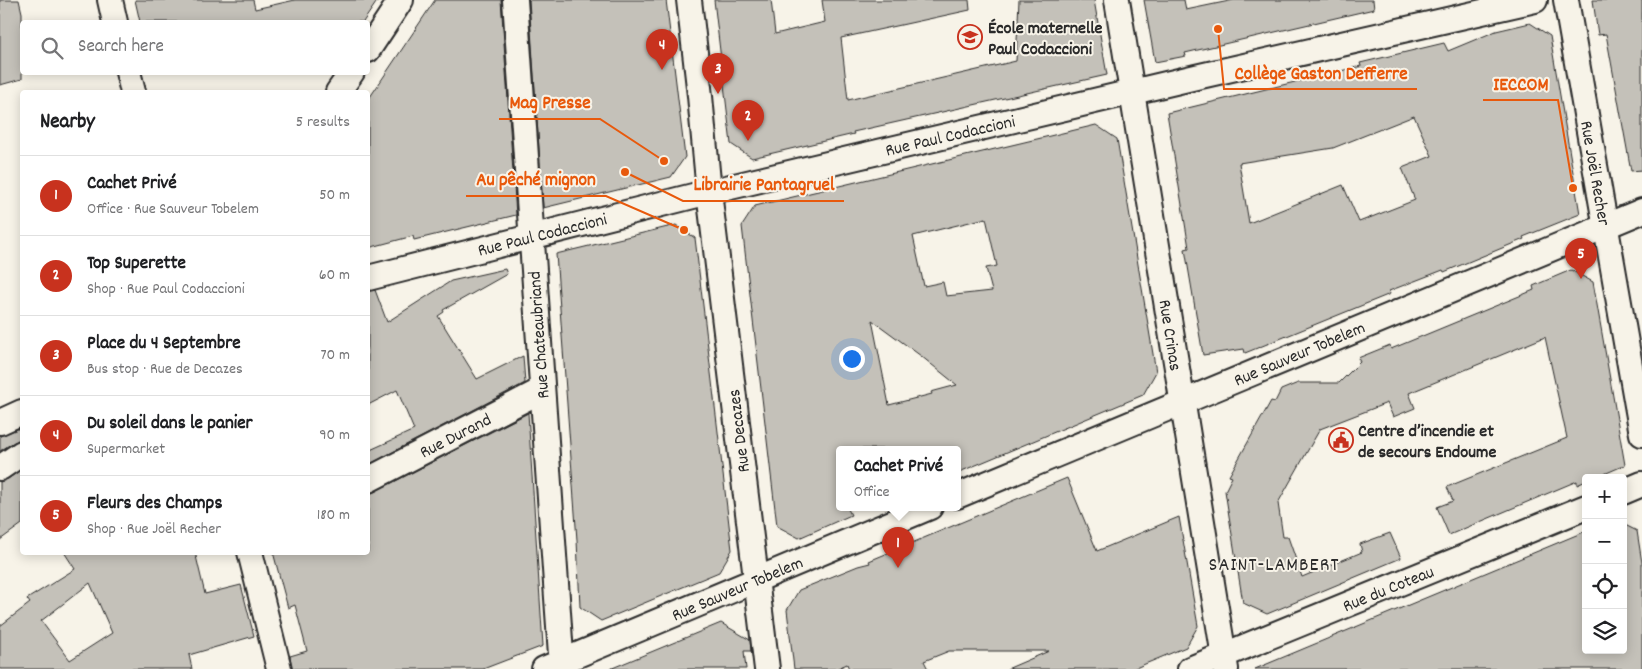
<!DOCTYPE html>
<html lang="en">
<head>
<meta charset="utf-8">
<style>
	:root { --surface:#fff; --page:#f6f6f6; --text:#202124; --muted:#757577; --line:#e0e0e0; --accent:#c8321e }
	body { margin:0; font-family:Dekko,sans-serif; background:var(--page); color:var(--text) }
	.controls { position:absolute; right:15px; bottom:15px; display:grid; overflow:hidden; border-radius:5px; box-shadow:0 2px 12px #0003 }
	.controls button { width:45px; height:45px; display:grid; place-items:center; padding:0; border:0; border-bottom:1px solid var(--line); background:var(--surface); color:var(--text); font:25px sans-serif }
	.you { position:absolute; left:851px; top:358px; width:18px; height:18px; margin:-12px; border:4px solid #fff; border-radius:50%; background:#1a73e8; box-shadow:0 0 0 8px #1a73e833 }
	.badge { display:grid; place-items:center; width:32px; height:32px; border-radius:50%; background:var(--accent); color:#fff; font-size:16px; font-weight:700 }
	.pin { position:absolute; translate:-50% -41px; filter:drop-shadow(0 1px 2px #0008) }
	.pin::after { content:''; position:absolute; top:26px; width:18px; height:15px; background:inherit; clip-path:polygon(0 0,100% 0,50% 100%) }
	.popup { position:absolute; left:836px; top:446px; width:125px; height:65px; box-sizing:border-box; display:grid; place-content:center; border-radius:5px; background:var(--surface); filter:drop-shadow(0 1px 4px #0005); font-size:16px; white-space:nowrap; color:var(--muted) }
	.popup b { font-size:19px; color:var(--text) }
	.popup::after { content:''; position:absolute; left:50%; top:100%; margin-left:-10px; border:10px solid transparent; border-top-color:var(--surface) }
	.list { margin:0; padding:0; list-style:none }
	h2 { display:flex; justify-content:space-between; align-items:center; height:65px; margin:0; padding:0 20px; font-size:21px }
	h2 small { font-size:16px; font-weight:400; color:var(--muted) }
	.list li { display:grid; grid-template-columns:32px 1fr auto; gap:15px; align-items:center; box-sizing:border-box; height:80px; padding:0 20px; border-top:1px solid var(--line) }
	.list b { display:block; font-size:19px; white-space:nowrap }
	.list p { margin:0; font-size:16px; white-space:nowrap; color:var(--muted) }
	.list em { font-size:16px; font-style:normal; color:var(--muted) }
	.icon { flex:none; width:28px; height:28px; fill:none; stroke:currentColor; stroke-width:2; stroke-linecap:round; stroke-linejoin:round }
	.map { position:relative; flex:none; width:1642px; height:669px; overflow:hidden }
	.search { position:absolute; background:var(--surface); box-shadow:0 2px 12px #0003; left:20px; top:20px; width:350px; height:55px; display:flex; align-items:center; gap:12px; box-sizing:border-box; padding:0 18px; border-radius:5px; color:var(--muted); font-size:19px }
	.panel { position:absolute; background:var(--surface); box-shadow:0 2px 12px #0003; left:20px; top:90px; width:350px; height:465px; border-radius:5px }
	.map>svg:first-child { display:block }
	.building { fill:#c4c1b9; stroke:#2b2b2b; fill-rule:evenodd }
	.lines { fill:none; stroke-linecap:round; stroke-linejoin:round }
	.street-casing { stroke:#2b2b2b; stroke-width:28 }
	.street { stroke:#f7f3e8; stroke-width:24 }
	.labels { text-anchor:middle; stroke-width:4; stroke-linejoin:round; paint-order:stroke }
	.poi-label { font-size:18px; font-weight:bold; fill:#2b2b2b; stroke:#f7f3e8; text-anchor:start }
	.street-label { font-size:18px; fill:#2b2b2b; stroke:#f7f3e8 }
	.quarter-label { font-size:20px; letter-spacing:1px; fill:#2b2b2b; stroke:#f7f3e8 }
	.leader { fill:none; stroke:#e8590c; stroke-width:2 }
	.callout-dot { fill:#e8590c; stroke:#f7f3e8; stroke-width:2 }
	.callout-label { font-size:19px; text-anchor:middle; font-weight:bold; fill:#e8590c; stroke:#f7f3e8; stroke-width:4; stroke-linejoin:round; paint-order:stroke }
</style>
</head>
<body>
<div class="map">
<svg width="1642" height="669" viewBox="0 0 1642 669">
	<rect width="100%" height="100%" fill="#f7f3e8"/>
	<filter id="ink" filterUnits="userSpaceOnUse"><feTurbulence type="fractalNoise" baseFrequency=".02" numOctaves="2"/><feDisplacementMap in="SourceGraphic" scale="10" xChannelSelector="R" yChannelSelector="G"/><feConvolveMatrix kernelMatrix="1 2 1 2 8 2 1 2 1" color-interpolation-filters="sRGB"/></filter>
	<g filter="url(#ink)">
		<g class="building">
			<polygon points="0,0 19,0 22,13 22,79 0,85"/>
			<polygon points="135,0 253,0 255,9 295,0 378,0 363,22 140,22"/>
			<polygon points="435,0 501,0 516,215 414,240 413,236 368,248 368,100"/>
			<polygon points="529,0 666,0 685,157 671,177 543,208"/>
			<polygon points="714,0 771,0 775,34 825,22 822,0 969,0 970,10 841,38 848,100 1016,61 1019,0 1094,0 1107,75 853,132 854,134 752,158 731,144"/>
			<polygon points="1144,0 1184,0 1186,10 1234,0 1373,0 1374,9 1185,53 1186,56 1155,62"/>
			<polygon points="1593,0 1642,0 1642,170 1631,171 1606,34 1598,35"/>
			<path d="M1530,23L1550,36L1580,214L1523,237L1524,239L1444,272L1443,270L1389,291L1390,294L1245,353L1244,349L1203,355L1185,249L1189,248L1167,113L1361,66L1360,63L1444,43L1448,51L1496,31ZM1414,116L1432,156L1402,168L1415,200L1359,222L1343,185L1249,223L1239,163L1333,148Z"/>
			<path d="M1096,125L1117,139L1156,372L1143,395L957,473V449H839V507H847L851,515L799,538L777,526L742,226L755,206ZM986,218L997,266L986,268L992,291L946,296L943,282L924,286L913,236ZM872,320L921,356L957,385L931,392L932,394L889,405Z"/>
			<polygon points="676,225 695,238 732,550 719,572 601,621 580,607 577,540 556,254"/>
			<polygon points="505,269 507,274 443,310 444,312 438,316 477,379 523,356 525,383 368,465 368,451 414,430 397,390 368,405 368,291 375,290 387,322 451,281"/>
			<polygon points="1571,270 1593,282 1625,465 1595,478 1586,478 1586,481 1577,485 1577,481 1449,535 1437,507 1453,501 1447,487 1567,438 1545,337 1409,393 1415,408 1393,417 1387,403 1320,429 1278,503 1283,537 1288,537 1302,577 1362,552 1360,544 1390,533 1401,558 1267,614 1243,603 1225,491 1232,477 1229,476 1271,401 1275,402 1281,390 1298,383 1339,383 1360,362 1358,358 1390,345 1391,349 1534,290 1533,286"/>
			<polygon points="528,413 543,646 483,669 292,669 290,656 307,651 295,605 288,608 273,552 368,552 368,494 374,492"/>
			<polygon points="22,427 22,440 14,442 0,451 0,436"/>
			<polygon points="22,469 22,524 0,540 0,482 8,479"/>
			<polygon points="1067,478 1097,551 1179,517 1198,626 1186,647 1133,669 1007,669 1049,651 949,651 924,661 928,669 849,669 847,664 836,669 794,669 787,610 799,590 858,566 870,563 869,561"/>
			<polygon points="1623,524 1637,531 1642,563 1642,669 1255,669 1586,531 1586,650 1623,650"/>
			<path d="M64,552H195L205,594L241,585L254,636L189,655L192,669H0V626L30,603L27,599L75,569ZM90,583L112,633L70,660L41,621Z"/>
			<polygon points="721,623 750,640 751,651 744,651 746,669 610,669"/>
		</g>
		<g class="lines">
			<defs>
				<g id="street">
					<polyline points="110,0 115,22"/>
					<polyline points="515,0 562,669"/>
					<polyline points="689,0 700,96 709,192 767,669"/>
					<polyline points="1117,0 1226,669"/>
					<polyline points="1566,0 1642,434"/>
					<polyline points="368,50 401,0"/>
					<polyline points="128,72 133,92"/>
					<polyline points="338,92 352,72"/>
					<polyline points="368,278 709,192 1196,77 1535,0"/>
					<polyline points="0,422 22,412"/>
					<polyline points="0,468 22,453"/>
					<polyline points="368,480 542,390"/>
					<polyline points="1623,492 1642,484"/>
					<polyline points="957,496 1642,211"/>
					<polyline points="250,552 279,669"/>
					<polyline points="544,669 930,507"/>
					<polyline points="1190,669 1586,507"/>
				</g>
			</defs>
			<use href="#street" class="street-casing"/>
			<use href="#street" class="street"/>
		</g>
	</g>
	<defs>
		<symbol id="school-ring" viewBox="-11 -11 22 22"><circle r="9.5" fill="#f7f3e8" stroke="#c8321e" stroke-width="1.5"/><path d="M0-5L7-2L0 1L-7-2ZM-4 1L0 2.5L4 1V4Q0 6-4 4Z" fill="#c8321e"/></symbol>
		<symbol id="civic-ring" viewBox="-11 -11 22 22"><circle r="9.5" fill="#f7f3e8" stroke="#c8321e" stroke-width="1.5"/><path d="M-.6-6.5H3V-4.5H.6V-3L4-1V1h2V6H-6V1h2V-1L-.6-3ZM-1.2 2.5V6h2.4V2.5Z" fill="#c8321e"/></symbol>
	</defs>
	<g fill-rule="evenodd">
		<use href="#school-ring" x="956" y="23" width="28" height="28"/>
		<use href="#civic-ring" x="1327" y="426" width="28" height="28"/>
	</g>
	<g class="labels">
		<g class="poi-label">
			<text x="988" y="33">École maternelle<tspan x="988" dy="21">Paul Codaccioni</tspan></text>
			<text x="1358" y="436">Centre d’incendie et<tspan x="1358" dy="21">de secours Endoume</tspan></text>
		</g>
		<g class="street-label">
			<text transform="translate(950 135) rotate(-13)" y="6">Rue Paul Codaccioni</text>
			<text transform="translate(1596 173) rotate(80)" y="6">Rue Joël Recher</text>
			<text transform="translate(542 234) rotate(-14)" y="6">Rue Paul Codaccioni</text>
			<text transform="translate(538 335) rotate(-94)" y="6">Rue Chateaubriand</text>
			<text transform="translate(1171 335) rotate(81)" y="6">Rue Crinas</text>
			<text transform="translate(1299 353) rotate(-23)" y="6">Rue Sauveur Tobelem</text>
			<text transform="translate(738 431) rotate(-97)" y="6">Rue Decazes</text>
			<text transform="translate(455 435) rotate(-27)" y="6">Rue Durand</text>
			<text transform="translate(737 588) rotate(-23)" y="6">Rue Sauveur Tobelem</text>
			<text transform="translate(1388 588) rotate(-22)" y="6">Rue du Coteau</text>
		</g>
		<g class="quarter-label">
			<text x="1274" y="570">SAINT-LAMBERT</text>
		</g>
	</g>
	<path class="leader" d="M1218 29L1224 89H1417M1573 188L1558 100H1483M664 161L600 119H499M684 230L606 196H466M625 172L683 201H844"/>
	<g class="callout-dot">
		<circle cx="1218" cy="29" r="5"/>
		<circle cx="1573" cy="188" r="5"/>
		<circle cx="664" cy="161" r="5"/>
		<circle cx="684" cy="230" r="5"/>
		<circle cx="625" cy="172" r="5"/>
	</g>
	<g class="callout-label">
		<text x="1321" y="79">Collège Gaston Defferre</text>
		<text x="1521" y="90">IECCOM</text>
		<text x="550" y="108">Mag Presse</text>
		<text x="536" y="185">Au pêché mignon</text>
		<text x="764" y="190">Librairie Pantagruel</text>
	</g>
</svg>
<div class="controls">
<button>+</button>
<button>−</button>
<button><svg class="icon" aria-label="locate" viewBox="0 0 24 24"><circle cx="12" cy="12" r="6"/><path d="M12 2v4M12 18v4M2 12h4M18 12h4"/></svg></button>
<button><svg class="icon" aria-label="layers" viewBox="0 0 24 24"><path d="M12 4l9 5-9 5-9-5zM3 14l9 5 9-5"/></svg></button>
</div>
<div class="you"></div>
<div class="pin badge" style="left:898px;top:568px">1</div>
<div class="popup"><b>Cachet Privé</b>Office</div>
<div class="pin badge" style="left:748px;top:141px">2</div>
<div class="pin badge" style="left:718px;top:94px">3</div>
<div class="pin badge" style="left:662px;top:70px">4</div>
<div class="pin badge" style="left:1581px;top:279px">5</div>
<div class="search"><svg class="icon" aria-label="search" viewBox="0 0 24 24"><circle cx="10" cy="10" r="6"/><path d="M15 15l6 6"/></svg>Search here</div>
<section class="panel">
<h2>Nearby<small>5 results</small></h2>
<ul class="list">
<li><span class="badge">1</span><div><b>Cachet Privé</b><p>Office · Rue Sauveur Tobelem</p></div><em>50 m</em></li>
<li><span class="badge">2</span><div><b>Top Superette</b><p>Shop · Rue Paul Codaccioni</p></div><em>60 m</em></li>
<li><span class="badge">3</span><div><b>Place du 4 Septembre</b><p>Bus stop · Rue de Decazes</p></div><em>70 m</em></li>
<li><span class="badge">4</span><div><b>Du soleil dans le panier</b><p>Supermarket</p></div><em>90 m</em></li>
<li><span class="badge">5</span><div><b>Fleurs des Champs</b><p>Shop · Rue Joël Recher</p></div><em>180 m</em></li>
</ul>
</section>
</div>
</body>
</html>
